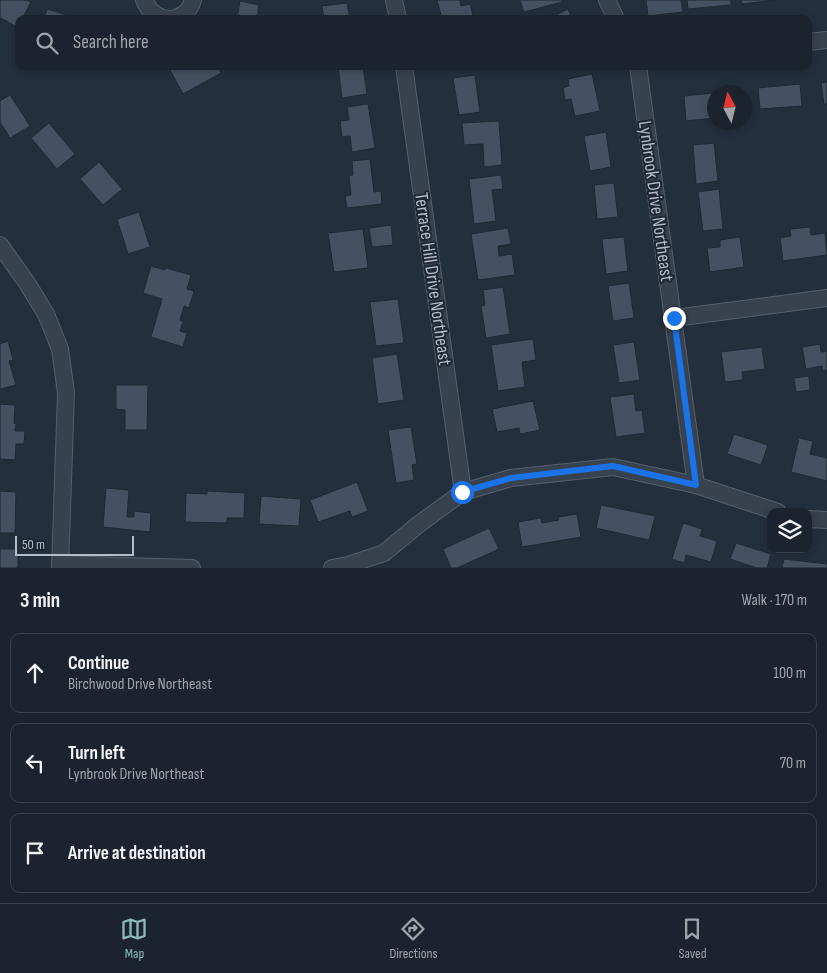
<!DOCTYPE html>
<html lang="en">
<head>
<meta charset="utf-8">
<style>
	:root { --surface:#1b232e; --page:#282f3a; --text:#f1f3f6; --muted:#a0a4aa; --line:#39404a; --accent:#8bbbb9 }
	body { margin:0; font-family:"Sofia Sans Condensed",sans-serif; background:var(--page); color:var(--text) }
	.controls { position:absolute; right:15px; bottom:15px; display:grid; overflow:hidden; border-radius:10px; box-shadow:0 2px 8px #0003 }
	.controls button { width:45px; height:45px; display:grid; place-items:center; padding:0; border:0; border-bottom:1px solid var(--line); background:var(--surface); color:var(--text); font:25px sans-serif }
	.compass { position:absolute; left:707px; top:85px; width:45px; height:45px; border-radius:50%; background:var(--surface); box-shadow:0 2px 8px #0003; rotate:353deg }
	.scale { position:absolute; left:15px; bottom:12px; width:119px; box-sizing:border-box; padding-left:5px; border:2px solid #b4bcc9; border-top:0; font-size:14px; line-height:18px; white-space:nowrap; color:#b4bcc9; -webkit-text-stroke:4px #1d2633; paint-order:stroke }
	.stop { position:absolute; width:15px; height:15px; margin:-11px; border:4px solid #1a73e8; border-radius:50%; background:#fff }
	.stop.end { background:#1a73e8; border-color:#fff; box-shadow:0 1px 5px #0008 }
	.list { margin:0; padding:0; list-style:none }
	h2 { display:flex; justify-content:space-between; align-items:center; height:65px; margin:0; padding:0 20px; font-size:21px }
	h2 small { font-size:16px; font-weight:400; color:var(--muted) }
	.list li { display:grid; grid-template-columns:32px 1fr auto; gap:15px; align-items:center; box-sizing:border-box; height:80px; margin:0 10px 10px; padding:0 10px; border:1px solid var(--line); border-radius:10px }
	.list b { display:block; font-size:19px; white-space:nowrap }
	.list p { margin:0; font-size:16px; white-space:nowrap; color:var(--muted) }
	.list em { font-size:16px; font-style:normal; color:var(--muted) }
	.icon { flex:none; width:28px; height:28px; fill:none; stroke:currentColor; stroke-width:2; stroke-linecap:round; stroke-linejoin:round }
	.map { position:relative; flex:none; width:827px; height:568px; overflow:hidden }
	.search { position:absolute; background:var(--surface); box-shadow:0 2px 8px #0003; left:15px; right:15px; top:15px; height:55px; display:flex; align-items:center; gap:12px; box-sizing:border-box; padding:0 18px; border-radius:10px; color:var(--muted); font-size:19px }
	.sheet { height:335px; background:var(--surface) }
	nav { display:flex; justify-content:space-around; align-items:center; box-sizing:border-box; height:70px; border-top:1px solid var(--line); background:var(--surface); font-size:14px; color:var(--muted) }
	nav a { display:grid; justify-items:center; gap:2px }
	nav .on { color:var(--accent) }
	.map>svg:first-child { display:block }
	.building { fill:#455162; stroke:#1f2835 }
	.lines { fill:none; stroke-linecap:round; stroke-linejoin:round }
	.minor-casing { stroke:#565f6c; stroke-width:18 }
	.minor { stroke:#38414e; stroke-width:16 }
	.route { stroke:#1a73e8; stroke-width:6 }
	.labels { text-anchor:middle; stroke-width:4; stroke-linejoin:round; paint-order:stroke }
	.street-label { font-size:19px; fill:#b4bcc9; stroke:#1d2633 }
</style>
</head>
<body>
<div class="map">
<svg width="827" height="568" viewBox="0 0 827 568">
	<rect width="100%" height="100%" fill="#242f3e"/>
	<g class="building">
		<polygon points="0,0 26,0 31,2 22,19 19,19 17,27 1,18 0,20"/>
		<polygon points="437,0 460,0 461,6 470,4 474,19 442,19"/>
		<polygon points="520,0 561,0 562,2 524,12"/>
		<polygon points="646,0 681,0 683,12 648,16"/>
		<polygon points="687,0 731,0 731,5 688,9"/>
		<polygon points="741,0 776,0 742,4"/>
		<polygon points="240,1 259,5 257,19 237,19"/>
		<polygon points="347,3 350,19 324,19 322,6"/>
		<polygon points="47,9 81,19 44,19"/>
		<polygon points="568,9 572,19 548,19"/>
		<polygon points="177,66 218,66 221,73 183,94 170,70"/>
		<polygon points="338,66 363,66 367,94 342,98"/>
		<polygon points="592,74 600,111 575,116 571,99 565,100 563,88 569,86 568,79"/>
		<polygon points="475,75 480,112 459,115 453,78"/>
		<polygon points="827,82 827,104 824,104 821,83"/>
		<polygon points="800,84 802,106 760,109 758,88"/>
		<polygon points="714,93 714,118 686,121 684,96"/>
		<polygon points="10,95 30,126 10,138 0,122 0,101"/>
		<polygon points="368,104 375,148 352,152 350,136 342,137 340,121 349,120 347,107"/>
		<polygon points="499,121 502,165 484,167 483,144 464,145 462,123"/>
		<polygon points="49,123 75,154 57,169 31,138"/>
		<polygon points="606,132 611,167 590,171 584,136"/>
		<polygon points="714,143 718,181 696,184 693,145"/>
		<polygon points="370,159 374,192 381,191 382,204 347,208 345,196 351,195 349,176 353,175 352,161"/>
		<polygon points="99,162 122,189 103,205 80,179"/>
		<polygon points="501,175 503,189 492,190 496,221 474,224 469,179"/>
		<polygon points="614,183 618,217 597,219 594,185"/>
		<polygon points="719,189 723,229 703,231 698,192"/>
		<polygon points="139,212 150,247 128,254 117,219"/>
		<polygon points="391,225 393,245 372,247 369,228"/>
		<polygon points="810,227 811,235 825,233 827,255 783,261 780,238 791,236 790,229"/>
		<polygon points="508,228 511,244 498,246 499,256 512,254 515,275 478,280 471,234"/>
		<polygon points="363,229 368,268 334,272 328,233"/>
		<polygon points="624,237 628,271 606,274 602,239"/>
		<polygon points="740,237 744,267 710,272 707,248 720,247 720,240"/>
		<polygon points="151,266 165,270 166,268 191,275 187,289 194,291 189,308 184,306 180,320 183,322 180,331 187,333 183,347 151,337 162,299 143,293"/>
		<polygon points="629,283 634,318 613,321 608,286"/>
		<polygon points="503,287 510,334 486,338 481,306 485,305 483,290"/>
		<polygon points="398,299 404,343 376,346 370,302"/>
		<polygon points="533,339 536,360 522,362 525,387 498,391 491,345"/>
		<polygon points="8,341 13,360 9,361 16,385 0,389 0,344"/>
		<polygon points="634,342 640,380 619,383 613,345"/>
		<polygon points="820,344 821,352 827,351 827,370 823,371 822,366 806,369 802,347"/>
		<polygon points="762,347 765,369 742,372 743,380 725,382 721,352"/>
		<polygon points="397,354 404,400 378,404 372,358"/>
		<polygon points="809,376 810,390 796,392 794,378"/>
		<polygon points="116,385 148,385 147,430 125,430 125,410 116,409"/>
		<polygon points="634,394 636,411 642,410 645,433 616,437 610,397"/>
		<polygon points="533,401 540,430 520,434 519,428 497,432 492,409"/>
		<polygon points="0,404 15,405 14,423 16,424 15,431 25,431 24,444 16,444 15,460 0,459"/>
		<polygon points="411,427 417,464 412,465 414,480 396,483 388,430"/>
		<polygon points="734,434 768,445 761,465 727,454"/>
		<polygon points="799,438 813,441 810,454 827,458 827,481 791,472"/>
		<polygon points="357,482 368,511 352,517 350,511 318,522 310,500"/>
		<polygon points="106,488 129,490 127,517 134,517 134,511 151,513 150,532 103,527"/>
		<polygon points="0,491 16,492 15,533 0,533"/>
		<polygon points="207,491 245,493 244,518 227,518 227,523 185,522 186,493 207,494"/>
		<polygon points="261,496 301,499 299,526 259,524"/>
		<polygon points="601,505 655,516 649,540 596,528"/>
		<polygon points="577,514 581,537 522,547 518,522 541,518 542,523 559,520 558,517"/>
		<polygon points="683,523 702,529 700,536 717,541 711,562 686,555 684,563 672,559"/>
		<polygon points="489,528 499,549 457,568 451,568 443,549"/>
		<polygon points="736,543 771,554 767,568 757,568 730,559"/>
		<rect x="0" y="549" width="18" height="19"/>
		<polygon points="784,559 827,564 827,568 782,568"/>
	</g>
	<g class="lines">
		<defs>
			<g id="minor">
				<path d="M144,0C149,11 156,18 168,19"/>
				<polyline points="394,0 398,19"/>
				<polyline points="607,0 616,19"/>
				<path d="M172,19C183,16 190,11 193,0"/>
				<polyline points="808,42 827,40"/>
				<polyline points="404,66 463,492"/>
				<polyline points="638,66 696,485"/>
				<polyline points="0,245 27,283 46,314 60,349 66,393 60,568"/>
				<polyline points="674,318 827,298"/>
				<polyline points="808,519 827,520"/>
				<polyline points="60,564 192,568"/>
				<polyline points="332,568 348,565 384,553 419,524 463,492 511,478 613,467 696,485 778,512"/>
			</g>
		</defs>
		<use href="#minor" class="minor-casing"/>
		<use href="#minor" class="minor"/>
	</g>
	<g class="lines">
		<polyline class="route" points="462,492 511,478 613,466 696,485 674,318"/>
	</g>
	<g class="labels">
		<g class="street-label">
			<text transform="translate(657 201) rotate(82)" y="7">Lynbrook Drive Northeast</text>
			<text transform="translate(434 279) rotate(82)" y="7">Terrace Hill Drive Northeast</text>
		</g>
	</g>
</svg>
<div class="controls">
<button><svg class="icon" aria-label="layers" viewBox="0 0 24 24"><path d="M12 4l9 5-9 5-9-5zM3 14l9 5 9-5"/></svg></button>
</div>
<svg class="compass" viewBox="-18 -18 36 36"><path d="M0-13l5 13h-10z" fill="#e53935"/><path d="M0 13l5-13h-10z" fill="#a0a4aa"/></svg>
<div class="scale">50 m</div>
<div class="stop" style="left:462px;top:492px"></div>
<div class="stop end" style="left:674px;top:318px"></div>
<div class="search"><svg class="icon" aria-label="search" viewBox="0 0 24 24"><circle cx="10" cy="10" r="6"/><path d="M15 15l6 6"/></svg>Search here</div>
</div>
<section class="sheet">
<h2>3 min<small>Walk · 170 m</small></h2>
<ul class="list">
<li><svg class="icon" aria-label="ahead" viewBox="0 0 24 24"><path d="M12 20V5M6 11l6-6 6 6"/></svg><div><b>Continue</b><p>Birchwood Drive Northeast</p></div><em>100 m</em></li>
<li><svg class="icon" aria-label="left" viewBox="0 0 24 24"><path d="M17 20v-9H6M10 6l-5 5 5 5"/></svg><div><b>Turn left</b><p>Lynbrook Drive Northeast</p></div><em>70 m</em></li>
<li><svg class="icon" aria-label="arrive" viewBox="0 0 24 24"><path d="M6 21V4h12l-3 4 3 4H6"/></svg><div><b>Arrive at destination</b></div></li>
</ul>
</section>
<nav>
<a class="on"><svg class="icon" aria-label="map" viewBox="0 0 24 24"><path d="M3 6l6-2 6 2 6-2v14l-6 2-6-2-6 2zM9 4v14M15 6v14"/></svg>Map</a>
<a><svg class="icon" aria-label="directions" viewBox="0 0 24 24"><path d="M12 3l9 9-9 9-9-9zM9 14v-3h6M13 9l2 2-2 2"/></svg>Directions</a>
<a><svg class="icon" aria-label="saved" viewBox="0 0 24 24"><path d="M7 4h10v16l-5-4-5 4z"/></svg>Saved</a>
</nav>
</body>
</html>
